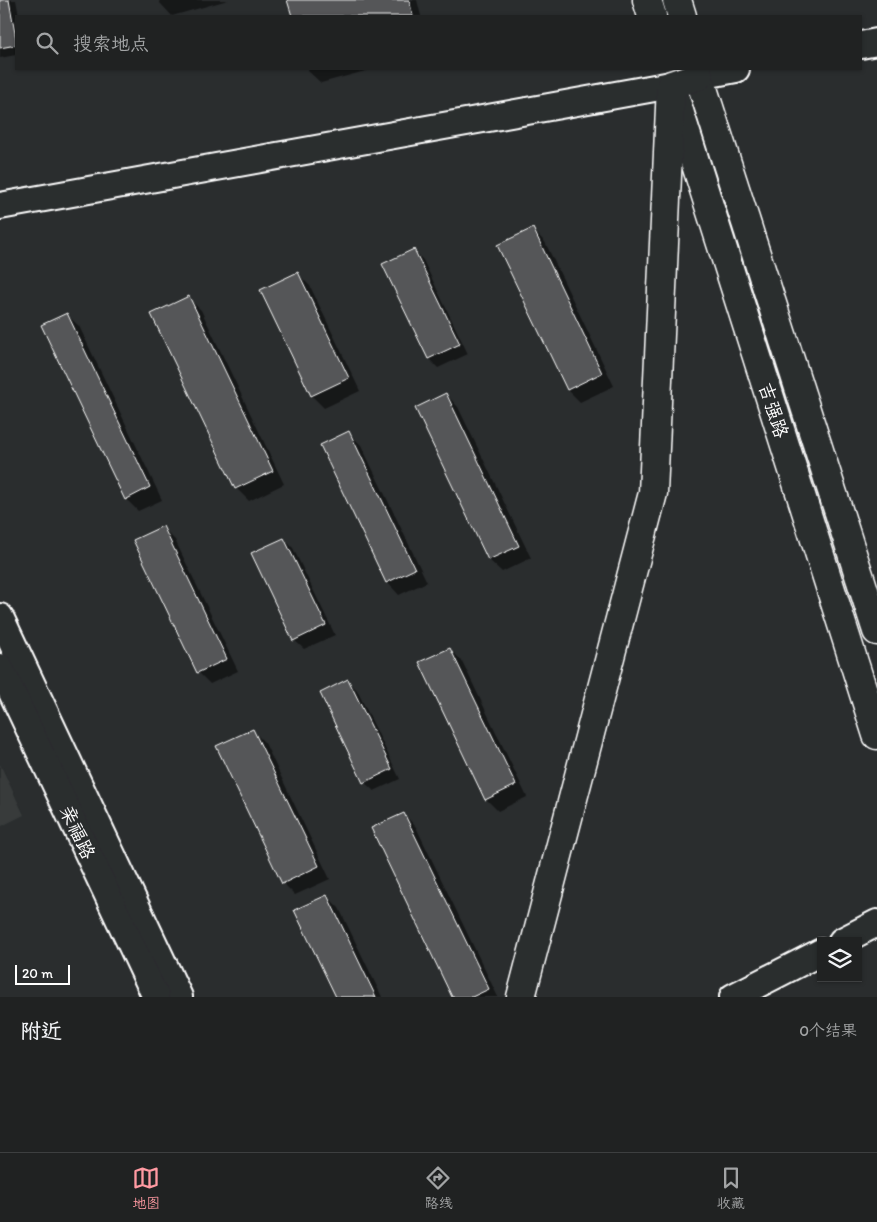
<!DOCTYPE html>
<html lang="zh">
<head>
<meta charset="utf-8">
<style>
	:root { --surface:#202222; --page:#2d2f2f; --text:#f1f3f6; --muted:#a2a4a5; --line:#3d3f40; --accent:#ff9aa2 }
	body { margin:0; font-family:Itim,"LXGW WenKai TC",sans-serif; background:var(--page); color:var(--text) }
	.controls { position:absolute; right:15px; bottom:15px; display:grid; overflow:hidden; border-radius:0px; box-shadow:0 1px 4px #0004 }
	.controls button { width:45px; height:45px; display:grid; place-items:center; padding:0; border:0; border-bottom:1px solid var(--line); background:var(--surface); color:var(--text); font:25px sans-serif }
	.scale { position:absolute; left:15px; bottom:12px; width:55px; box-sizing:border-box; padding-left:5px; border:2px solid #fff; border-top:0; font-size:14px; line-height:18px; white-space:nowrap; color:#fff; -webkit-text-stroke:4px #2a2d2e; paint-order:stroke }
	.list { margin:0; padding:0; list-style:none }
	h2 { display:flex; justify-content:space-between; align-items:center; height:65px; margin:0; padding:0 20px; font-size:21px }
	h2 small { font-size:16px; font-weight:400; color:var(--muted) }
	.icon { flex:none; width:28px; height:28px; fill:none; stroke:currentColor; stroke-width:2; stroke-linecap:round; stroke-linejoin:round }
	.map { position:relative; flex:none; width:877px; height:997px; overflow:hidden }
	.search { position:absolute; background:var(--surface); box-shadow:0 1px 4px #0004; left:15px; right:15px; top:15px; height:55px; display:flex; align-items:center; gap:12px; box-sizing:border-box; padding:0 18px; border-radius:0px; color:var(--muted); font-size:19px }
	.sheet { height:155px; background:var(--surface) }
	nav { display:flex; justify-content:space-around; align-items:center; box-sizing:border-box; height:70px; border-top:1px solid var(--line); background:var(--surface); font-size:14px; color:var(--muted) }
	nav a { display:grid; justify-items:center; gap:2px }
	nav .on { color:var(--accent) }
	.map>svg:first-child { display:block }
	.built { fill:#373a3b }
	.shadow { fill:#0007 }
	.building { fill:#555758; stroke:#fff }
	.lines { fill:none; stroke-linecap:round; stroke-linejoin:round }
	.minor-casing { stroke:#fff; stroke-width:30 }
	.major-casing { stroke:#fff; stroke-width:31 }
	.highway-casing { stroke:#fff; stroke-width:31 }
	.minor { stroke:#2a2d2e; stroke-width:26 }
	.major { stroke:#2a2d2e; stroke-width:28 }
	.highway { stroke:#2a2d2e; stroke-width:28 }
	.labels { text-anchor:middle; stroke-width:4; stroke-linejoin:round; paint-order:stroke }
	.street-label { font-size:19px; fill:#fff; stroke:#2a2d2e }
</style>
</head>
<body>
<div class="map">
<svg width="877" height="997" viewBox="0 0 877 997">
	<rect width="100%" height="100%" fill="#2a2d2e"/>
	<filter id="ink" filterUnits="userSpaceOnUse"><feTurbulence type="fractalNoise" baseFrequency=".02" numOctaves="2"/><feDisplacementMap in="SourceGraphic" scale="10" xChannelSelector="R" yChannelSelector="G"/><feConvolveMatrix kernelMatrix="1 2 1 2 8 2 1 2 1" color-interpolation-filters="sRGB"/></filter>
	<g filter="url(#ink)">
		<polygon class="built" points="0,764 24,815 0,827"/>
		<g class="shadow">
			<polygon points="0,0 16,0 19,16 16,16 16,55 0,58"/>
			<polygon points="159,0 228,0 172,16 160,3"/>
			<polygon points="288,0 417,0 421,16 293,16"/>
			<polygon points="308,69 373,69 321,83 308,71"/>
			<polygon points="533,230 545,242 614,386 580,402 568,390"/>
			<polygon points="414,251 423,260 468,354 438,368 429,359 384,265"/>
			<polygon points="298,274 310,286 360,391 324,408 312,396 262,291"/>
			<polygon points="188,298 201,310 284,484 249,501 236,488"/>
			<polygon points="66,314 79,326 162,500 138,511 126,499"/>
			<polygon points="446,394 458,407 531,558 502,572 489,560 417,408"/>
			<polygon points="348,432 361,445 427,582 399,595 387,582"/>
			<polygon points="163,528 175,540 238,671 210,684 198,672"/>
			<polygon points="284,539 293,548 335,635 304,649 294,640"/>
			<polygon points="450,649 462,661 527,797 498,811 486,799"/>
			<polygon points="348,681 357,690 400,779 374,791 364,782"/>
			<polygon points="252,730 265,743 330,879 295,895 283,883"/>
			<polygon points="404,814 416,827 498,997 454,997"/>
			<polygon points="327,896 339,908 382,997 338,997"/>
		</g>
		<g class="building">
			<polygon points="0,0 9,0 16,39 16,45 0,48"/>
			<polygon points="287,0 409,0 413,16 292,16"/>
			<polygon points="533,228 602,373 567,390 497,245"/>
			<polygon points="414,249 460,344 428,359 382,264"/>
			<polygon points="298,272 349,378 311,396 260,290"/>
			<polygon points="189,296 273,471 235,489 151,314"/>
			<polygon points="67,313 150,487 125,500 41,325"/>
			<polygon points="446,393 519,546 488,560 415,408"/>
			<polygon points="349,431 415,569 386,583 320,445"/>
			<polygon points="163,526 227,659 197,673 133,540"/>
			<polygon points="284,538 326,625 293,641 251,553"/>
			<polygon points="450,648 516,785 485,800 419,662"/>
			<polygon points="348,679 392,769 363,783 320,693"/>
			<polygon points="253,729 319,866 282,884 216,746"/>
			<polygon points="404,813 489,989 472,997 452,997 371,828"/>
			<polygon points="327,895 376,997 336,997 294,910"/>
		</g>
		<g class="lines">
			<defs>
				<g id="minor">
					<polyline points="861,45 877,42"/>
					<polyline points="699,76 736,69"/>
					<polyline points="0,206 671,85"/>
					<polyline points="0,617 179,997"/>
					<polyline points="0,667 156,997"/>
					<polyline points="842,941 877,923"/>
					<polyline points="733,997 821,952"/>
				</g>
				<g id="major">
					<polyline points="699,76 877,631"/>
					<polyline points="672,89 877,735"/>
				</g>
				<g id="highway">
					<polyline points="647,0 652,16"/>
					<polyline points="677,0 682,16"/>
					<polyline points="521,997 653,493 671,85 699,76 697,69"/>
				</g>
			</defs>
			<use href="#minor" class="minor-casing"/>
			<use href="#major" class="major-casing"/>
			<use href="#highway" class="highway-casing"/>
			<use href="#minor" class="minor"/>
			<use href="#major" class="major"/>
			<use href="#highway" class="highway"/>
		</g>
	</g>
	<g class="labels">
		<g class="street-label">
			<text transform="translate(774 410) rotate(72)" y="7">吉强路</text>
			<text transform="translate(78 832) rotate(65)" y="7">亲福路</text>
		</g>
	</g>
</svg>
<div class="controls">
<button><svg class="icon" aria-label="layers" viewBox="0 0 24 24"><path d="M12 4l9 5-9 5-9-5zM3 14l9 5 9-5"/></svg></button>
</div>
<div class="scale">20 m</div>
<div class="search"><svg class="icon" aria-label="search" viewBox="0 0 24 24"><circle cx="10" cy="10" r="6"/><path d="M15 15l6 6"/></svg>搜索地点</div>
</div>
<section class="sheet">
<h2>附近<small>0个结果</small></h2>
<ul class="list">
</ul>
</section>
<nav>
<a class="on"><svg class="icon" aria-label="map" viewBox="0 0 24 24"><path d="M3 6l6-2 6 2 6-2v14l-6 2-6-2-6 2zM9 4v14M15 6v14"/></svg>地图</a>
<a><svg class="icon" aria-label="directions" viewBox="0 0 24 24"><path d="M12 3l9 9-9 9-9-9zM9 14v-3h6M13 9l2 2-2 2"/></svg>路线</a>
<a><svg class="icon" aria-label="saved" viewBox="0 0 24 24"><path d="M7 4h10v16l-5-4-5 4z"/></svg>收藏</a>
</nav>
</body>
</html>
